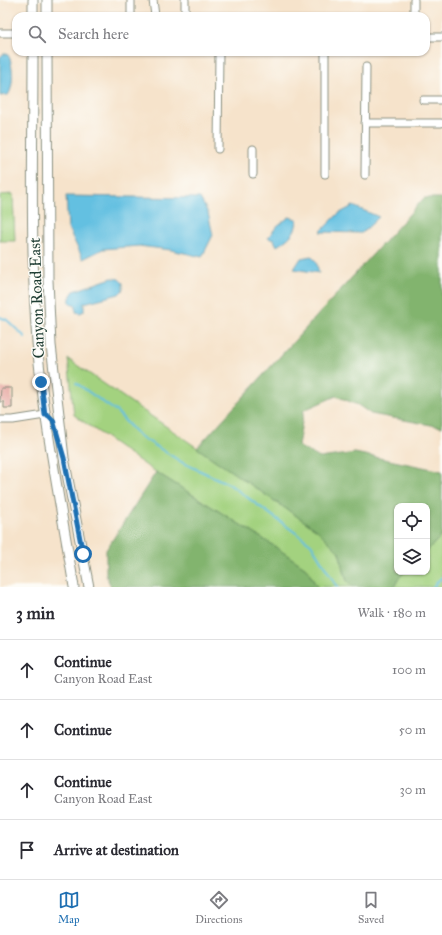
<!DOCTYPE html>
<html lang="en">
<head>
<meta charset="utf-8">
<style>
	:root { --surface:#fff; --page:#f7f7f7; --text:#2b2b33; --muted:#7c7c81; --line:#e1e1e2; --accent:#1f6fb2 }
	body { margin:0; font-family:"IM FELL Great Primer",serif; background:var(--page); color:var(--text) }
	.controls { position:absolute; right:12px; bottom:12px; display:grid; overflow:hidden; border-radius:8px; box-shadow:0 1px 3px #0004 }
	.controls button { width:36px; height:36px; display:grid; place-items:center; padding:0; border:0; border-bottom:1px solid var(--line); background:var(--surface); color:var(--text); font:20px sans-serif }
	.stop { position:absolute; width:12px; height:12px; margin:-9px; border:3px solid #1f6fb2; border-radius:50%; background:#fff }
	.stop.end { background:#1f6fb2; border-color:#fff; box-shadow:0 1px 4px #0008 }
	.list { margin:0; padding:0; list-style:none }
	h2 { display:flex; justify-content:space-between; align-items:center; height:52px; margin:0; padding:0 16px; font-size:17px }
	h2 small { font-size:13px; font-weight:400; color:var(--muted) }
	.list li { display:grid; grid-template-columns:26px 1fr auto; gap:12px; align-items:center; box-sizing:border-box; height:60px; padding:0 16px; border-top:1px solid var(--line) }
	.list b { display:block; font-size:15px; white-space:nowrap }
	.list p { margin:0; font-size:13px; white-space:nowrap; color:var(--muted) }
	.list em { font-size:13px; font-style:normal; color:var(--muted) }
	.icon { flex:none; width:22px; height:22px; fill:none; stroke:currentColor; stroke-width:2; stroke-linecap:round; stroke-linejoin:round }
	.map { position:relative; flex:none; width:442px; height:587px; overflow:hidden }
	.search { position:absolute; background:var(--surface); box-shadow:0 1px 3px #0004; left:12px; right:12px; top:12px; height:44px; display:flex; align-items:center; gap:10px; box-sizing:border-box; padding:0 14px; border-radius:12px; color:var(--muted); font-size:15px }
	.sheet { height:292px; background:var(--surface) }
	nav { display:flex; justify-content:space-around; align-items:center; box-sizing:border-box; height:56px; border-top:1px solid var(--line); background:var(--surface); font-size:11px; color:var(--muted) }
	nav a { display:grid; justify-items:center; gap:2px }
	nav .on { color:var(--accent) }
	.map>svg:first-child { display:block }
	.green { fill:#a3d27f; stroke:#61885a }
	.forest { fill:#82b46e; stroke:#507851 }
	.water { fill:#63c0e1; stroke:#417e8a }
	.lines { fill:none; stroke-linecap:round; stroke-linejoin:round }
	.stream { stroke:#63c0e1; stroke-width:2 }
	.building { fill:#eab3ad }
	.minor-casing { stroke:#8a9080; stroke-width:9 }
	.major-casing { stroke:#8a9080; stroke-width:11 }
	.minor { stroke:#fff; stroke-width:7 }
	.major { stroke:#fff; stroke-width:9 }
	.route { stroke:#1f6fb2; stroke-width:5 }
	.labels { text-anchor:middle; stroke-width:3; stroke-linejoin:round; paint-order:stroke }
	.street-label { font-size:16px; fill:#1f3d34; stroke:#fdfcf7 }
</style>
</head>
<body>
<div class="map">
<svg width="442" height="587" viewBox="0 0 442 587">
	<rect width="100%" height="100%" fill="#fdfcf7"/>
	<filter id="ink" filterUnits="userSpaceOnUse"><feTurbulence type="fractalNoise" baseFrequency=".025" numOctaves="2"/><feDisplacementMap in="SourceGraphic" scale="8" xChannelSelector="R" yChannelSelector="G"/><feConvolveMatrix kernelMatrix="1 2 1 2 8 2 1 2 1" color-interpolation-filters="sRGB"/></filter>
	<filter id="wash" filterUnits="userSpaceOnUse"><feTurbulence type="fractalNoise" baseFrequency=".012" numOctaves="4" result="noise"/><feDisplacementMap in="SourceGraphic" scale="16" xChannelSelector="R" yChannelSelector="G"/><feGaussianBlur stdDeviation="0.9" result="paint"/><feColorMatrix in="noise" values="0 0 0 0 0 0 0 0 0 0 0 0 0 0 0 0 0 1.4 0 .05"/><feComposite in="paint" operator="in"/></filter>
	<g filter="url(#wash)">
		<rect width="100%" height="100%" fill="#f6e3cb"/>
		<g class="green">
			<polygon points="13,194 15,241 0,241 0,195"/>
			<polygon points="68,359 317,530 339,552 347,581 353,587 317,587 306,568 268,542 148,467 74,415"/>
			<polygon points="442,535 442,587 394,587 399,578 405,572 427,572 427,551"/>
		</g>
		<g class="forest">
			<polygon points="424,198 442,198 442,427 371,414 358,405 336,396 304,410 298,446 320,458 355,453 442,471 442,535 427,551 427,506 397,506 397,572 405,572 399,578 394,587 353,587 347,581 339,552 317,530 197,448"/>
			<polygon points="156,472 268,542 306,568 317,587 111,587 106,575 106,550"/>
		</g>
		<g class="water">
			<path d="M3,54H7C14,60 14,89 8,95L0,96V57Z"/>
			<polygon points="66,196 200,198 208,213 213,235 202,257 171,250 139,246 103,249 83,259 68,228"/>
			<polygon points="353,206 379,217 362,233 320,232 338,214"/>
			<path d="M289,217L297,219C297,233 288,239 277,246L274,240L268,238L277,226Z"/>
			<polygon points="311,256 316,261 319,273 294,269 301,258"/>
			<path d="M112,278L119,279L123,283V290L119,294L84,303V311L80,313L76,312V305L70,303C69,298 71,295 74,291Z"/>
		</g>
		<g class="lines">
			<g class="stream">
				<polyline points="0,317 7,320 25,337"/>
				<polyline points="76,383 117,412 138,435 183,463 229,484 311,544 337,587"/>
				<polyline points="433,587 442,577"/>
			</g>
		</g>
		<g id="blocks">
			<polygon class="building" points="1,388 12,388 12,408 4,408 4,402 0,402"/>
		</g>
	</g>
	<g filter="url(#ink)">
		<use href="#blocks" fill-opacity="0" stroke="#8a9080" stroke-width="1"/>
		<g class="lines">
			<defs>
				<g id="minor">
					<polyline points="153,0 155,16"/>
					<polyline points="131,16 131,0"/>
					<polyline points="185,16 185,0"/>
					<polyline points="414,16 414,0"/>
					<polyline points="0,33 16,33"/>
					<polyline points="426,37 442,37"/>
					<polyline points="325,52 325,174"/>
					<polyline points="423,100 441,100"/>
					<polyline points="365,123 441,123"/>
					<polyline points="218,149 219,52"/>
					<polyline points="253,174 253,149"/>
					<polyline points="365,175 366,67"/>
					<polyline points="0,420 13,420 45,415"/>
				</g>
				<g id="major">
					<polyline points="47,0 47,16"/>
					<polyline points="33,16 33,0"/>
					<path d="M33,52C33,149 30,246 37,342C44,424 61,506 74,587"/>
					<polyline points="47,52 48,280 51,345 64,458 89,587"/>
				</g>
			</defs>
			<use href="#minor" class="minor-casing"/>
			<use href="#major" class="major-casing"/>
			<use href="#minor" class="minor"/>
			<use href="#major" class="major"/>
		</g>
	</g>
	<g class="lines" filter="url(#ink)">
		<polyline class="route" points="41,382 45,415 48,415 53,420 64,458 83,554"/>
	</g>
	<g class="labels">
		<g class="street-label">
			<text transform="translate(36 298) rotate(-92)" y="6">Canyon Road East</text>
		</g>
	</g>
</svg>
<div class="controls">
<button><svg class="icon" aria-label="locate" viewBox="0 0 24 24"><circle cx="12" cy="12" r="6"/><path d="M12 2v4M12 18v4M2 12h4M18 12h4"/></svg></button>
<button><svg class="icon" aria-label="layers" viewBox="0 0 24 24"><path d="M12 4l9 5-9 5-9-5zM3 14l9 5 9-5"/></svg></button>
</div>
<div class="stop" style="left:83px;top:554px"></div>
<div class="stop end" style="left:41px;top:382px"></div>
<div class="search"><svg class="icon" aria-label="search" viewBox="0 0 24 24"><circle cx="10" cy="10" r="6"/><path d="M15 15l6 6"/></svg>Search here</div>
</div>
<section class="sheet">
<h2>3 min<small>Walk · 180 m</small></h2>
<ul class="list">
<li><svg class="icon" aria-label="ahead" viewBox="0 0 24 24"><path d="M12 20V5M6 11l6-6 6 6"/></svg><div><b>Continue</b><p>Canyon Road East</p></div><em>100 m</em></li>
<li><svg class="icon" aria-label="ahead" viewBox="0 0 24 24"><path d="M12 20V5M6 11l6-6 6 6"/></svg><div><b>Continue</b></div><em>50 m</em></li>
<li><svg class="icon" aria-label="ahead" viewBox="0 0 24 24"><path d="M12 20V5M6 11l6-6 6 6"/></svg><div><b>Continue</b><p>Canyon Road East</p></div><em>30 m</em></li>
<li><svg class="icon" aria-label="arrive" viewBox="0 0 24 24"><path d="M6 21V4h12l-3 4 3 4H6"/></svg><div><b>Arrive at destination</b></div></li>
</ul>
</section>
<nav>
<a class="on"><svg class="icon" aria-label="map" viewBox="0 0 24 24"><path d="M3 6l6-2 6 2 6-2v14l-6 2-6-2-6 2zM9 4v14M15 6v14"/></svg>Map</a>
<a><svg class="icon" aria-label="directions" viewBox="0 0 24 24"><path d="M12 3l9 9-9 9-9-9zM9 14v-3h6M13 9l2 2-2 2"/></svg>Directions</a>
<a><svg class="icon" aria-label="saved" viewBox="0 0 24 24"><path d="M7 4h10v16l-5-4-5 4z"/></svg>Saved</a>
</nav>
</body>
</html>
